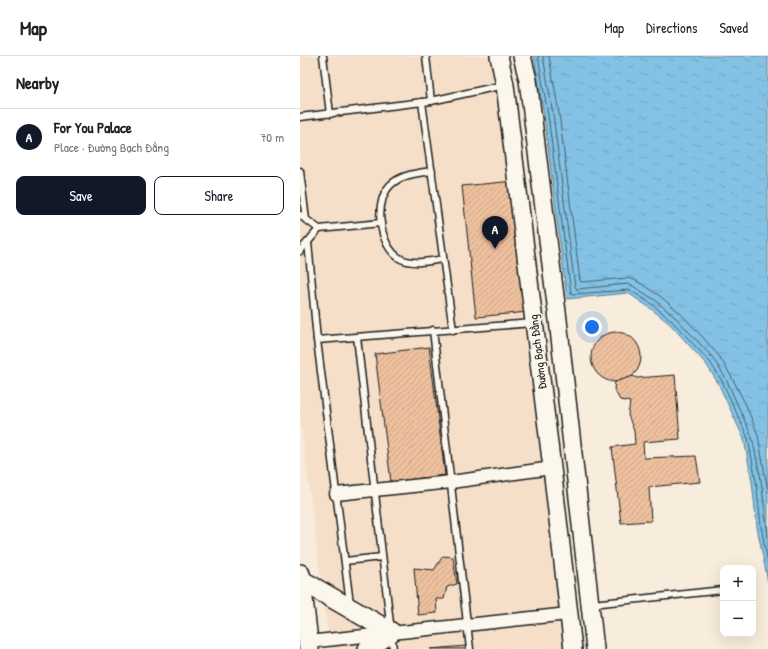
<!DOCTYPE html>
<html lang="en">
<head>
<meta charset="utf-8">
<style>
	:root { --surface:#fff; --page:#f2f2f2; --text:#202124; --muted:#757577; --line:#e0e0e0; --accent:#111827 }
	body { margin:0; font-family:"Patrick Hand",sans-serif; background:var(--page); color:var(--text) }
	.controls { position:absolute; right:12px; bottom:12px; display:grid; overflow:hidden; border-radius:8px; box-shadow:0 4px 16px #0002 }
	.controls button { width:36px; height:36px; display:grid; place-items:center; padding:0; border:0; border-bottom:1px solid var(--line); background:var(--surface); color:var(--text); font:20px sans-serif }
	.you { position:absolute; left:292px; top:271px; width:14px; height:14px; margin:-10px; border:3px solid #fff; border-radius:50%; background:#1a73e8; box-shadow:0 0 0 6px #1a73e833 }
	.badge { display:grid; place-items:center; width:26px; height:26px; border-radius:50%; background:var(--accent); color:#fff; font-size:13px; font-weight:700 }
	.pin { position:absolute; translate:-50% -33px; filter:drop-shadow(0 1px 2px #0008) }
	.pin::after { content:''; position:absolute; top:21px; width:14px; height:12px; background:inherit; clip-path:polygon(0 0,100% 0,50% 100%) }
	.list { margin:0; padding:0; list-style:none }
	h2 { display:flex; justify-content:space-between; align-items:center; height:52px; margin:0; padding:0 16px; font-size:17px }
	h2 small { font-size:13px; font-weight:400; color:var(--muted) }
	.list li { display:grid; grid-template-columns:26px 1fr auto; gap:12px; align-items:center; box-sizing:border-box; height:56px; padding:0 16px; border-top:1px solid var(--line) }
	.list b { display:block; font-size:15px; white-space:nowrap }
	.list p { margin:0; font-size:13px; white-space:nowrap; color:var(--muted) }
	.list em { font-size:13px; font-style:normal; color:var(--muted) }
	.actions { display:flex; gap:8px; padding:12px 16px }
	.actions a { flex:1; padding:9px 0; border:1px solid var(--accent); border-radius:8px; text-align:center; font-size:14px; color:var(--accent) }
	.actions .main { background:var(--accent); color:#fff }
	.map { position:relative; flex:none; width:468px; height:593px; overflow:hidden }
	header { display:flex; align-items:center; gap:24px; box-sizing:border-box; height:56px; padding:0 20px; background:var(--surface); border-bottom:1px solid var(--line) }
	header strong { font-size:19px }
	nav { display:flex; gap:22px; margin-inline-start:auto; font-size:14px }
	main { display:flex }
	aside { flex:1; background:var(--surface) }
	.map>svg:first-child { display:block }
	.built { fill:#f5dfc9 }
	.water { fill:url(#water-ripples); stroke:#5a8094 }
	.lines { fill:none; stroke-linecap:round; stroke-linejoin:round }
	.shore { stroke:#455e6c; stroke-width:1 }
	.building { fill:url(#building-hatch); stroke:#1c1c1c }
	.lane-casing { stroke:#1c1c1c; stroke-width:9 }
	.street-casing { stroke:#1c1c1c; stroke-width:15 }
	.secondary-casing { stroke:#1c1c1c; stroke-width:20 }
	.primary-casing { stroke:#1c1c1c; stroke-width:22 }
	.lane { stroke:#fbf7ec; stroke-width:6 }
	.street { stroke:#fbf7ec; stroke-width:12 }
	.secondary { stroke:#fbf7ec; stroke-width:17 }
	.primary { stroke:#fbf7ec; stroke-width:19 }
	.labels { text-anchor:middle; stroke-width:3; stroke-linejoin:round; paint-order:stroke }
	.street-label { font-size:12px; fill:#1c1c1c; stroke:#fbf7ec }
</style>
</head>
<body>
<header>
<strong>Map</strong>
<nav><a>Map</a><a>Directions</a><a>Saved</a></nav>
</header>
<main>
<aside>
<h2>Nearby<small></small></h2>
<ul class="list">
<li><span class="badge">A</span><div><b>For You Palace</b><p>Place · Đường Bạch Đằng</p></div><em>70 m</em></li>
</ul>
<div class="actions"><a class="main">Save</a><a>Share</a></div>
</aside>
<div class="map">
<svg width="468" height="593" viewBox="0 0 468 593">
	<defs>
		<pattern id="water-ripples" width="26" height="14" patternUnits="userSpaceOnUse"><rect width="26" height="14" fill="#83c2e4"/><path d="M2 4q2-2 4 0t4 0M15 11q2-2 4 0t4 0" fill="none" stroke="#71a6c3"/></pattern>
		<pattern id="building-hatch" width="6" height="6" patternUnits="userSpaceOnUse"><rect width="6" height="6" fill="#eec09e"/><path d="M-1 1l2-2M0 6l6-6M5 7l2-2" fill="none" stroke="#cca488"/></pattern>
	</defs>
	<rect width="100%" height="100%" fill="#f8ecdc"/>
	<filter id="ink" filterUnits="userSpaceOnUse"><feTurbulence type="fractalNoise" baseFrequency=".025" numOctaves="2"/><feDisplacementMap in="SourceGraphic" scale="8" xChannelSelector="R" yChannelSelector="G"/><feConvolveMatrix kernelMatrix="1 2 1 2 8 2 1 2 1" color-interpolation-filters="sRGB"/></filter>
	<g filter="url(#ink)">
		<polygon class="built" points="0,0 201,0 277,593 30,593 0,362"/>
		<polygon class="water" points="234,0 468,0 468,526 457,471 452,426 444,383 418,327 406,308 370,268 350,252 328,237 267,243 244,59"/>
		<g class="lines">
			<g class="shore">
				<polyline points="238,0 248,59 271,237 273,238 330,234 353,249 372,265 410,306 422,325 448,382 456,425 461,470 468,507"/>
				<polyline points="243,0 253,58 275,231 277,233 328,228 333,230 355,244 376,262 413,302 426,323 452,381 461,424 468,481"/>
				<polyline points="249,0 259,57 280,225 282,226 327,222 335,224 360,240 380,257 399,277 419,300 431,320 446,349 458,379 468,436"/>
			</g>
		</g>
		<g class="building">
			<polygon points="214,125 228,256 176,261 162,130"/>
			<circle cx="316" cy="301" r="25"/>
			<polygon points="129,291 145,419 91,426 75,298"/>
			<polygon points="375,319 380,383 343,386 344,402 396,400 400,426 349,431 351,465 321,467 312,391 335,388 334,375 328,359 330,346 320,344 314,333 315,326 333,320 337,322"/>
			<polygon points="143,500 153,501 157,528 147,531 144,543 136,543 137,557 118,559 114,512 134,514"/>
			<polygon points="166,590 166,593 130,593"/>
		</g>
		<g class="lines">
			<defs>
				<g id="lane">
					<polyline points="23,0 30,58"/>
					<polyline points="126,0 131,45"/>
					<polyline points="122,46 153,274"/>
					<polyline points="0,61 131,45 204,29"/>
					<polyline points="0,115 6,164"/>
					<path d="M132,115C119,117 105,118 94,126C72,141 78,191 101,203C114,209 130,205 143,203"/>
					<polyline points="0,159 19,173 81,167"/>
					<polyline points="8,186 17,284 50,548"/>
					<polyline points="0,195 19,173"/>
					<polyline points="133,274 170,593"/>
					<polyline points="57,281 93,593"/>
					<polyline points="17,284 233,267"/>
					<polyline points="45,505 82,501"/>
					<polyline points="292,548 423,534"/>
				</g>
				<g id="street">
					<polyline points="36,438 151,426 252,412"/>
					<path d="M8,586C95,576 182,568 268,558"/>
				</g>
				<g id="secondary">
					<polyline points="199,0 205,29 252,412 273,593"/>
					<polyline points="222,0 228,24 258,264 295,593"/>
				</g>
				<g id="primary">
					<polyline points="0,518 9,593"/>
					<polyline points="1,524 91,576 68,593"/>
				</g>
			</defs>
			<use href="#lane" class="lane-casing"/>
			<use href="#street" class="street-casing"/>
			<use href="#secondary" class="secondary-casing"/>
			<use href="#primary" class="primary-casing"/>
			<use href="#lane" class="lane"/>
			<use href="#street" class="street"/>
			<use href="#secondary" class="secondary"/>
			<use href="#primary" class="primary"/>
		</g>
	</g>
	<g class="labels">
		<g class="street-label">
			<text transform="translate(238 296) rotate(-97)" y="4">Đường Bạch Đằng</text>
		</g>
	</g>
</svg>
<div class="controls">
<button>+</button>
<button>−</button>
</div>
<div class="you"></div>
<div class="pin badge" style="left:195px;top:193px">A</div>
</div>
</main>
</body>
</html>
